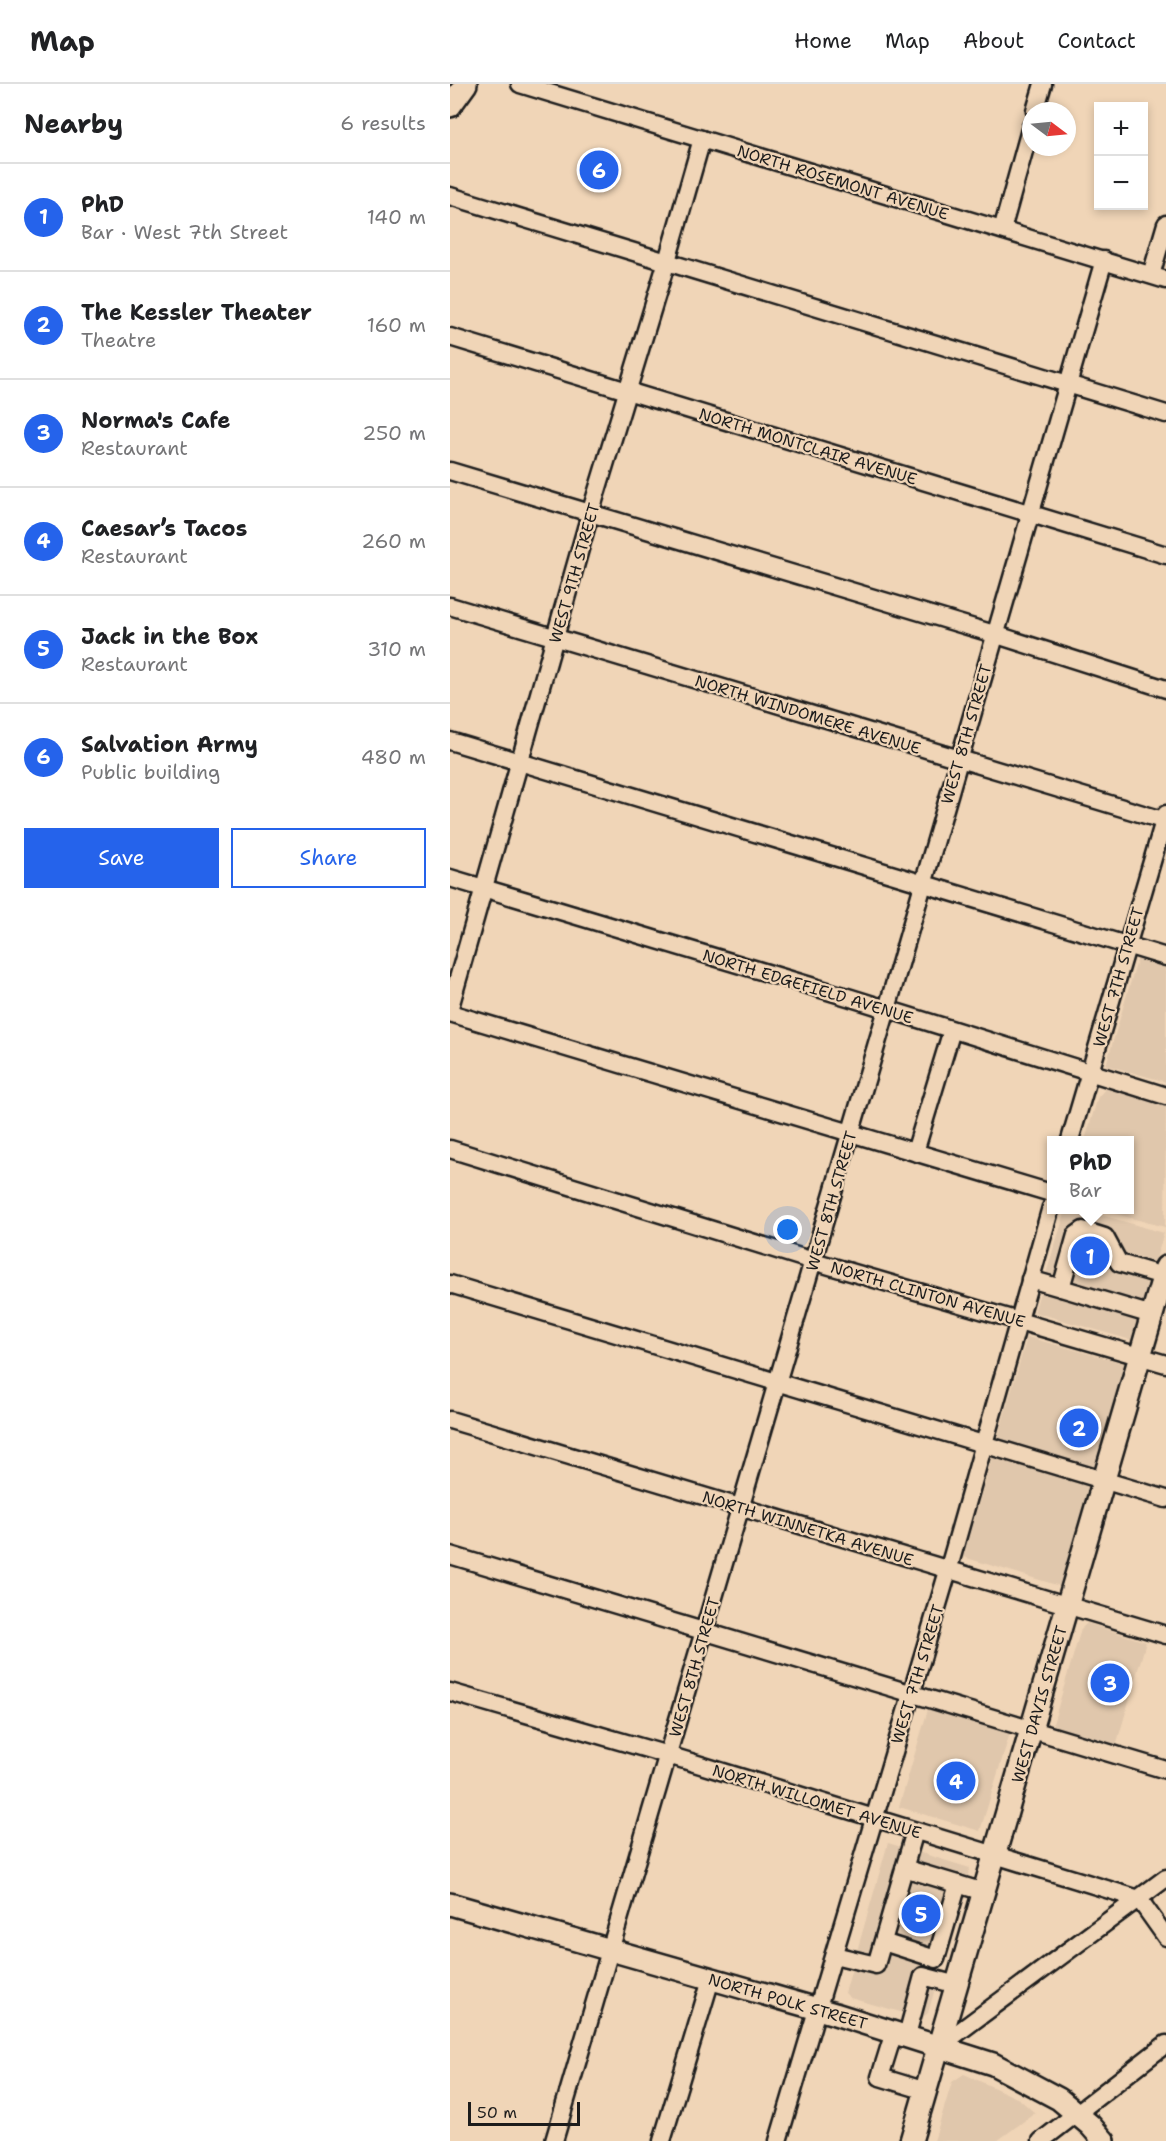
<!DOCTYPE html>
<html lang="en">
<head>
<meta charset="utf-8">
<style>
	:root { --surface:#fff; --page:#f2f2f2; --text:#202124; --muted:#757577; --line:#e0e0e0; --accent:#2563eb }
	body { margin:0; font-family:"Shantell Sans",sans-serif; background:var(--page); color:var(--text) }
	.controls { position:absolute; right:18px; top:18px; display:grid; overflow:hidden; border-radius:0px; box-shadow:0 3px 9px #0003 }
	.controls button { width:54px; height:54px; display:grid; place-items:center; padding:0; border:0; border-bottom:2px solid var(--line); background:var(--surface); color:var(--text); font:30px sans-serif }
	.compass { position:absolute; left:572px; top:18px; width:54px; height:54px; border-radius:50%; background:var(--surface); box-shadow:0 3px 9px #0003; rotate:106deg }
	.scale { position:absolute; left:18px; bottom:15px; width:112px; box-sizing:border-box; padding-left:6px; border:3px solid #1c1c1c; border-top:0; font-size:16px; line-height:21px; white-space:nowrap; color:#1c1c1c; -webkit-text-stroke:4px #f0d5b7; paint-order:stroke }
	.you { position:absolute; left:338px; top:1146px; width:21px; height:21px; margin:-15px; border:4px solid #fff; border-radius:50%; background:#1a73e8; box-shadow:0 0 0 9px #1a73e833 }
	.badge { display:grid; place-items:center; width:39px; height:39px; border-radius:50%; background:var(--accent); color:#fff; font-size:20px; font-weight:700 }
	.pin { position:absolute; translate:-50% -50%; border:3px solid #fff; box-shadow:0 2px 6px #0006 }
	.popup { position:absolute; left:597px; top:1052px; width:87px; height:78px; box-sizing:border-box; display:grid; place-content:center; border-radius:0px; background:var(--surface); filter:drop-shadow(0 2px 4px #0005); font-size:20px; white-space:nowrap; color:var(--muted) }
	.popup b { font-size:22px; color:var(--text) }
	.popup::after { content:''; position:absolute; left:50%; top:100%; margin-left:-12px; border:12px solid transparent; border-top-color:var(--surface) }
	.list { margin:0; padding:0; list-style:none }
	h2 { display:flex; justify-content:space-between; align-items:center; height:78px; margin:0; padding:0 24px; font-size:26px }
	h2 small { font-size:20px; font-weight:400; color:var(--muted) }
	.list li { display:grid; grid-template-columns:39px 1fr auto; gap:18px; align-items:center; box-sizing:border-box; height:108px; padding:0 24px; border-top:2px solid var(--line) }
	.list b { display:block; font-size:22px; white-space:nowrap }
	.list p { margin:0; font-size:20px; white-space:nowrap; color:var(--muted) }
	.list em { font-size:20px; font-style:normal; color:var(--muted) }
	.actions { display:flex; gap:12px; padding:18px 24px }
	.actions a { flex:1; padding:14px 0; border:2px solid var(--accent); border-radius:0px; text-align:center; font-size:21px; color:var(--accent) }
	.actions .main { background:var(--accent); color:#fff }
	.map { position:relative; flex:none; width:716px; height:2057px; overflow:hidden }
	header { display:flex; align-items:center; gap:36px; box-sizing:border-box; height:84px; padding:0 30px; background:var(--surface); border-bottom:2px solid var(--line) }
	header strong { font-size:28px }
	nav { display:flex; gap:33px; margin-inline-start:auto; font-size:21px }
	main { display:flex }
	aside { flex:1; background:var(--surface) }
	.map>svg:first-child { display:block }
	.built { fill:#e0c7ac }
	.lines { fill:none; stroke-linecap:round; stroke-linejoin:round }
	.minor-casing { stroke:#1c1c1c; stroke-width:21 }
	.major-casing { stroke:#1c1c1c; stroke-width:26 }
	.minor { stroke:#f0d5b7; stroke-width:16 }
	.major { stroke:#f0d5b7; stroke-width:21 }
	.labels { text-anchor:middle; stroke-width:4.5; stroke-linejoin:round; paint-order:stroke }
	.street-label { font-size:16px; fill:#1c1c1c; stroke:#f0d5b7 }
</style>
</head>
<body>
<header>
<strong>Map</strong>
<nav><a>Home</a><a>Map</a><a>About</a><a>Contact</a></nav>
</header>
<main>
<aside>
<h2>Nearby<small>6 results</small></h2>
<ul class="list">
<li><span class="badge">1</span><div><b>PhD</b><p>Bar · West 7th Street</p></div><em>140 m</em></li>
<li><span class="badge">2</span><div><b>The Kessler Theater</b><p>Theatre</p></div><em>160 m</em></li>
<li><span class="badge">3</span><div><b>Norma's Cafe</b><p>Restaurant</p></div><em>250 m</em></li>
<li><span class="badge">4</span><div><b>Caesar’s Tacos</b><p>Restaurant</p></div><em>260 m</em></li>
<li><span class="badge">5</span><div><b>Jack in the Box</b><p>Restaurant</p></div><em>310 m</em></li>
<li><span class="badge">6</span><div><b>Salvation Army</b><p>Public building</p></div><em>480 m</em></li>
</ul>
<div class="actions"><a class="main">Save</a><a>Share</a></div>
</aside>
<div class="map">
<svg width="716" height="2057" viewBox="0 0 716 2057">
	<rect width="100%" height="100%" fill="#f0d5b7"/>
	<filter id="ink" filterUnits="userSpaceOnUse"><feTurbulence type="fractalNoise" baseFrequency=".0167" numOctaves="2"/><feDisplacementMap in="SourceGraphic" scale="12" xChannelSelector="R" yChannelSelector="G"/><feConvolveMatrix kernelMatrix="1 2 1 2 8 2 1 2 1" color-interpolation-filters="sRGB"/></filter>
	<g filter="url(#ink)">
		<g class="built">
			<polygon points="689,870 716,878 716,998 656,981"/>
			<polygon points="657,1003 716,1020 715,1143 650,1126 679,1126 679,1056 635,1056 648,1013"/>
			<polygon points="616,1126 634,1126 714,1149 681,1256 584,1228"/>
			<polygon points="577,1253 677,1280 613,1503 513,1473"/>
			<polygon points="637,1539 696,1558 664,1669 600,1650 631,1545"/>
			<polygon points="482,1612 564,1636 530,1747 449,1723"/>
			<polygon points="438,1759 520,1784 478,1929 472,1934 400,1914 395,1909"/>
			<polygon points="514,1990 569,2015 585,2029 547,2057 484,2057 502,1998"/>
		</g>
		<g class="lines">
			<defs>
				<g id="minor">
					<polyline points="70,0 716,196"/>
					<polyline points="585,27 593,0"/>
					<polyline points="0,112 716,330"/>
					<polyline points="552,146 581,42"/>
					<polyline points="701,191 716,140"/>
					<polyline points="0,253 716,471"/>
					<polyline points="0,387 544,550 716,605"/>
					<polyline points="0,522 716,737"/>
					<polyline points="0,657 716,873"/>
					<polyline points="0,794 401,914 716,1012"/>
					<polyline points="0,923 140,430 217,177 252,55"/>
					<polyline points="0,929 601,1109"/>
					<polyline points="620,1056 716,730"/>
					<polyline points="0,1065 363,1177 716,1280"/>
					<polyline points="465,1068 502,946"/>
					<polyline points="580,1195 611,1204 626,1151 633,1146 655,1153 669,1179 713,1192"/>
					<polyline points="0,1200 716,1415"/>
					<polyline points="611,1204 702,1231"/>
					<polyline points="0,1336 716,1551"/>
					<polyline points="0,1471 716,1686"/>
					<polyline points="0,1608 218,1671 689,1815 716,1853"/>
					<polyline points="454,1784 534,1808"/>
					<polyline points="433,1858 486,1875 508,1800"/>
					<polyline points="384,1871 426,1881 465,1747"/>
					<polyline points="444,1948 430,1993 476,2007"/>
					<polyline points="457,1951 473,1892 507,1901"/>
					<polyline points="490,1962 716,1794"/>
					<polyline points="104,2057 437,925 654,176"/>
					<polyline points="212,2057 261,1895"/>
					<polyline points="328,2057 498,1487 601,1123"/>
					<polyline points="591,2057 716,1960"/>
				</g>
				<g id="major">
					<polyline points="0,22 16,0"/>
					<polyline points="0,1820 385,1930 543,1980 609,2015 640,2041 654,2057"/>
					<polyline points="461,2057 716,1183"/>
				</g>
			</defs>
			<use href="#minor" class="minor-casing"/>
			<use href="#major" class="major-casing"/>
			<use href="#minor" class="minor"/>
			<use href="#major" class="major"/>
		</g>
	</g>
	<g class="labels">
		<g class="street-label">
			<text transform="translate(393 98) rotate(17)" y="6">NORTH ROSEMONT AVENUE</text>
			<text transform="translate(358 362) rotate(17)" y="6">NORTH MONTCLAIR AVENUE</text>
			<text transform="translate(124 489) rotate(-74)" y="6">WEST 9TH STREET</text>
			<text transform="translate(358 630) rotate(17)" y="6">NORTH WINDOMERE AVENUE</text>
			<text transform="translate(516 650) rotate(-74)" y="6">WEST 8TH STREET</text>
			<text transform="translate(668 893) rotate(-74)" y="6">WEST 7TH STREET</text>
			<text transform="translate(358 902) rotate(17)" y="6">NORTH EDGEFIELD AVENUE</text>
			<text transform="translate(381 1117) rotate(-74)" y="6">WEST 8TH STREET</text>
			<text transform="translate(478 1210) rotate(16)" y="6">NORTH CLINTON AVENUE</text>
			<text transform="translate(358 1444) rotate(17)" y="6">NORTH WINNETKA AVENUE</text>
			<text transform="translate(244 1583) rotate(-74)" y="6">WEST 8TH STREET</text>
			<text transform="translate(467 1590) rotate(-73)" y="6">WEST 7TH STREET</text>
			<text transform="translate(589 1620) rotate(-74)" y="6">WEST DAVIS STREET</text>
			<text transform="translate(367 1717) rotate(17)" y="6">NORTH WILLOMET AVENUE</text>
			<text transform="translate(338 1917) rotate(16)" y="6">NORTH POLK STREET</text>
		</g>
	</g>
</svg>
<div class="controls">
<button>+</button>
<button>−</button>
</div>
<svg class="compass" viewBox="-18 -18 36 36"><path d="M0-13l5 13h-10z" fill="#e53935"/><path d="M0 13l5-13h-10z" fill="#757577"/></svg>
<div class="scale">50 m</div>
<div class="you"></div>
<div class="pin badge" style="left:640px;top:1172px">1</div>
<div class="popup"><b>PhD</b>Bar</div>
<div class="pin badge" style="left:629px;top:1344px">2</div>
<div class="pin badge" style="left:660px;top:1599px">3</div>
<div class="pin badge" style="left:506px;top:1697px">4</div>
<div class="pin badge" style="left:471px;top:1830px">5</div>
<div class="pin badge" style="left:149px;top:86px">6</div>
</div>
</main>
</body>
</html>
